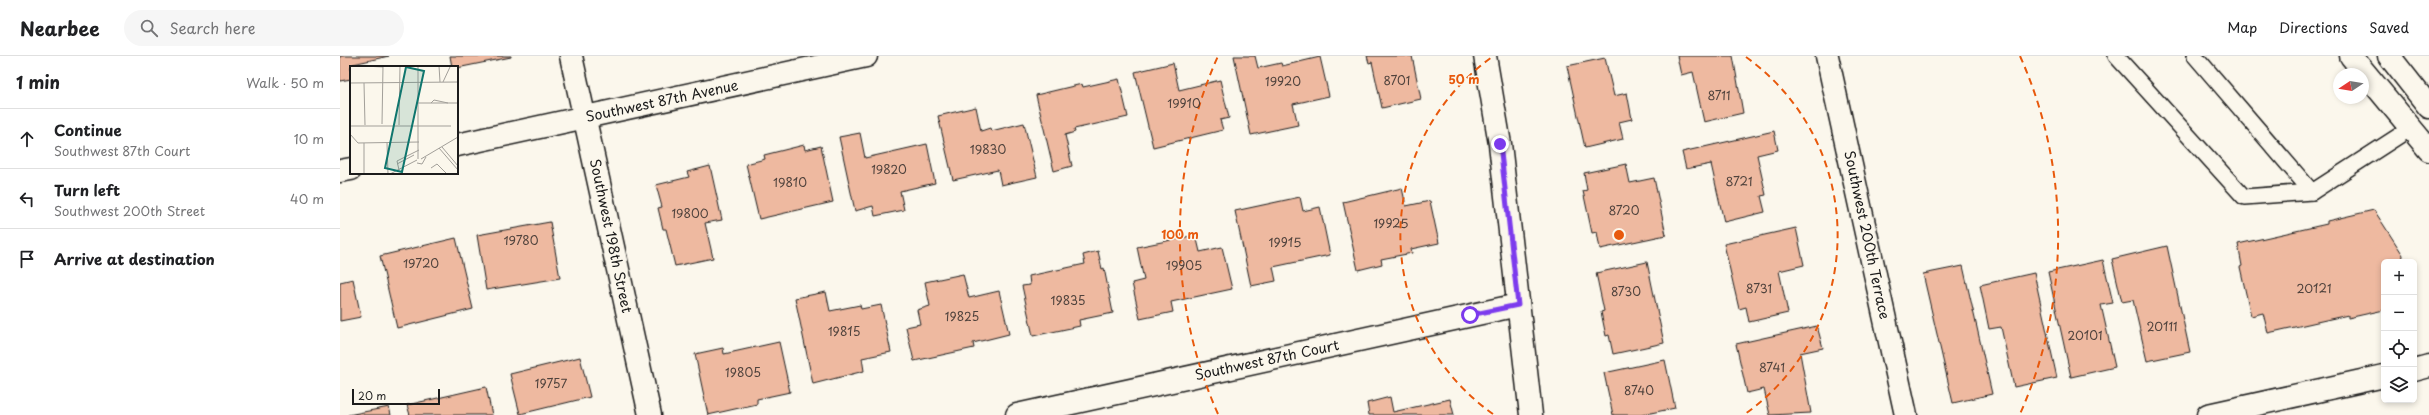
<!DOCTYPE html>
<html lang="en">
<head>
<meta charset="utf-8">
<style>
	:root { --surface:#fff; --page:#f6f6f6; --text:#202124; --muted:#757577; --line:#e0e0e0 }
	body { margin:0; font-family:"Playpen Sans",sans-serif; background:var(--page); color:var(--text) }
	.controls { position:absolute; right:12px; bottom:12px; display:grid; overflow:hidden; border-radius:6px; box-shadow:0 2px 6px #0003 }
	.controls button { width:36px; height:36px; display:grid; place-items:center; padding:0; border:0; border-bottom:1px solid var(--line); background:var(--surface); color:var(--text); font:20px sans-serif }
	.compass { position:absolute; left:1993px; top:12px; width:36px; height:36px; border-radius:50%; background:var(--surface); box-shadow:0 2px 6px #0003; rotate:258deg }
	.scale { position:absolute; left:12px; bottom:10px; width:88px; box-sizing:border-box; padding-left:4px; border:2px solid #1c1c1c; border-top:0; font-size:11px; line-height:14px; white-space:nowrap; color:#1c1c1c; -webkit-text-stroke:3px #fbf7ec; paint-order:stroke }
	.stop { position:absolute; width:12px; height:12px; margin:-9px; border:3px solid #7c3aed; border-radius:50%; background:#fff }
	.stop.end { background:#7c3aed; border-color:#fff; box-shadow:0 1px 4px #0008 }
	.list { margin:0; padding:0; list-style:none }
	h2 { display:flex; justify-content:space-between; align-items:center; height:52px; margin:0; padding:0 16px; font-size:17px }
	h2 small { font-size:13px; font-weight:400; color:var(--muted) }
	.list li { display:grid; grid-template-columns:26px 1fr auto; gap:12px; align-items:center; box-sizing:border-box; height:60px; padding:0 16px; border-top:1px solid var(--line) }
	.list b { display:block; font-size:15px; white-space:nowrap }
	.list p { margin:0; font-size:13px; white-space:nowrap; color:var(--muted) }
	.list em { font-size:13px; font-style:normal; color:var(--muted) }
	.icon { flex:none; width:22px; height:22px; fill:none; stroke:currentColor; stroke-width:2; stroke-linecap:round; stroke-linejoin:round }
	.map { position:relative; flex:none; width:2089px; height:359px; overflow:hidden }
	header { display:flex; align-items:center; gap:24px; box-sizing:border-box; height:56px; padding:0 20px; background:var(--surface); border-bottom:1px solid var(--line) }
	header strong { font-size:19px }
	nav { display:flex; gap:22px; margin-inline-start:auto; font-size:14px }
	.search { width:280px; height:36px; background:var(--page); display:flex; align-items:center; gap:10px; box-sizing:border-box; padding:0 14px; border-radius:22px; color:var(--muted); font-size:15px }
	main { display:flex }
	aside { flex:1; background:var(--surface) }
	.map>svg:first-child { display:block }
	.building { fill:#eeb9a0; stroke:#1c1c1c }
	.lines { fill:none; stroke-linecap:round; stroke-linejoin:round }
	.service-casing { stroke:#1c1c1c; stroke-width:18 }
	.minor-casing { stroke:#1c1c1c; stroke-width:25 }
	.tertiary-casing { stroke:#1c1c1c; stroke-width:25 }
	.secondary-casing { stroke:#1c1c1c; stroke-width:25 }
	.service { stroke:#fbf7ec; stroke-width:15 }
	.minor { stroke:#fbf7ec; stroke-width:22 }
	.tertiary { stroke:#fbf7ec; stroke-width:22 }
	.secondary { stroke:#fbf7ec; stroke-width:22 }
	.route { stroke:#7c3aed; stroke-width:5 }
	.ring { fill:none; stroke:#e8590c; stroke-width:2; stroke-dasharray:7 5 }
	.labels { text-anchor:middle; stroke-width:3; stroke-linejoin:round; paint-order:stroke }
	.number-label { font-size:12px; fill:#50433d }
	.street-label { font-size:14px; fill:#1c1c1c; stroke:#fbf7ec }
	.inset-road { fill:none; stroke:#a29f99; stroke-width:1 }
	.view { fill:#0f766e; fill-opacity:0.15; stroke:#0f766e; stroke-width:2 }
	.inset-edge { fill:none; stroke:#1c1c1c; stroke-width:2 }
	.centre { fill:#e8590c; stroke:#fbf7ec; stroke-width:2 }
	.ring-label { font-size:12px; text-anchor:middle; font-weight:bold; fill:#e8590c; stroke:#fbf7ec; stroke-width:3; stroke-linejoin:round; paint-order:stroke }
</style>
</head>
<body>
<header>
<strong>Nearbee</strong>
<div class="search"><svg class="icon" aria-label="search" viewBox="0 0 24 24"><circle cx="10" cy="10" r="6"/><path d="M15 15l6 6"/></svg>Search here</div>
<nav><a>Map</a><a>Directions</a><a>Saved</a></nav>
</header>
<main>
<aside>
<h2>1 min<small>Walk · 50 m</small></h2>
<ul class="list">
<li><svg class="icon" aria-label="ahead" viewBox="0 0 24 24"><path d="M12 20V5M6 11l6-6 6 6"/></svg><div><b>Continue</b><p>Southwest 87th Court</p></div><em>10 m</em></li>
<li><svg class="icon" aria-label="left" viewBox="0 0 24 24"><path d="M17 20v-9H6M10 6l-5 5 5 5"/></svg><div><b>Turn left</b><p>Southwest 200th Street</p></div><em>40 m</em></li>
<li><svg class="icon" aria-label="arrive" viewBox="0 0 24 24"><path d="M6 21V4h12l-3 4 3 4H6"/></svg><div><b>Arrive at destination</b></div></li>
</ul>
</aside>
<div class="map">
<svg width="2089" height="359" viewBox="0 0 2089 359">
	<rect width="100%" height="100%" fill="#fbf7ec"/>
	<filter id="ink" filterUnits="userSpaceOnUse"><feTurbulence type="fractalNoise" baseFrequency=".025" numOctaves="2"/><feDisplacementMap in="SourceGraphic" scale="8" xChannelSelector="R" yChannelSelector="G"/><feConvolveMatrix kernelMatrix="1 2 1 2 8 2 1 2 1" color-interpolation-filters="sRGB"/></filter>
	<g filter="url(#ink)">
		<g class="building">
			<polygon points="0,0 49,0 13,8 14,11 11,11 11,23 0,25"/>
			<polygon points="110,0 171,0 171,1 117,12 112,11"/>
			<polygon points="894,0 915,0 918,12 941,7 942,10 980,1 989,40 953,48 958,69 911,79"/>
			<polygon points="1027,0 1072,0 1081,43 1042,52 1032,6 1029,7"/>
			<polygon points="1337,0 1393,0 1403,57 1364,66 1353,16 1341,19"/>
			<polygon points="1265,2 1274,40 1287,37 1292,63 1279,66 1283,83 1245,92 1227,10"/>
			<polygon points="833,7 839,34 880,24 889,62 880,64 883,74 813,91 795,16"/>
			<polygon points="779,23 788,61 734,73 735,76 725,79 732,110 714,115 696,39 742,28 743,31"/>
			<polygon points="636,51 641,75 650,72 651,75 684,67 697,121 661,129 658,114 613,124 598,60"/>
			<polygon points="1434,75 1438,94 1417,99 1426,139 1421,140 1425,156 1384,166 1371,108 1346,113 1342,96"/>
			<polygon points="520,77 525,102 587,88 595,127 560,135 564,154 535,160 533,150 515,155 499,81"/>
			<polygon points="464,89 465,94 481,90 493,146 419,163 406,108 425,103 424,99"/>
			<polygon points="1286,108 1290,127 1314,122 1326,179 1260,193 1257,176 1252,177 1243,135 1247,134 1244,117"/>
			<polygon points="370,110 382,164 365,167 373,202 335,210 326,173 323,173 318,152 322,151 316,129 349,121 347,116"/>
			<polygon points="1062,132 1066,150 1090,145 1099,187 1071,193 1072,197 1041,203 1042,208 1018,214 1003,146"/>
			<polygon points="960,141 963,155 980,151 990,199 933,211 936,225 911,230 895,155"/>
			<polygon points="2034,154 2063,199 2062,206 2044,206 2044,254 2008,262 2008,259 1928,277 1923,257 1911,260 1900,211 1902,210 1898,188 1987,168 1987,165"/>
			<polygon points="210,166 220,222 146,234 137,179"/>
			<polygon points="1456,172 1464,209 1439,215 1448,257 1409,266 1406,251 1399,253 1384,188"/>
			<polygon points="856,179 860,196 882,191 892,233 831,246 833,256 800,263 792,227 804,224 797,191"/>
			<polygon points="116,182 133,253 57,272 40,200"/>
			<polygon points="1827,190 1850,296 1807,305 1793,244 1782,246 1772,203"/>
			<polygon points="758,195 762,213 764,212 773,257 739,264 740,270 693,280 682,230 690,229 689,220 745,208 743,199"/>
			<polygon points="1763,204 1773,247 1761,249 1775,311 1731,321 1708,216"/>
			<polygon points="1307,206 1324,287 1273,298 1269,279 1266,280 1261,256 1264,255 1256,217"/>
			<polygon points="1623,210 1652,338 1613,347 1583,218"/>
			<polygon points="1694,217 1717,322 1674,331 1661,271 1649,273 1640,229"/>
			<polygon points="623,218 629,242 659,235 669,278 633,287 634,292 574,305 566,271 580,268 577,254 590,250 585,226"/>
			<polygon points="13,223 21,261 0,265 0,226"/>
			<polygon points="486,236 490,255 520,249 521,253 541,249 551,296 522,302 524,315 473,328 455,242"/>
			<polygon points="1477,270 1483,292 1460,297 1471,357 1430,359 1424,333 1407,337 1396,288"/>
			<polygon points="439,286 450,336 417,343 417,348 368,359 355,298 383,292 384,298"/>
			<polygon points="240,301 250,341 180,358 170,318"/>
			<polygon points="1325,304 1335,352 1301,359 1273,359 1264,317"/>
			<polygon points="146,331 152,359 70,359 67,349"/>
			<polygon points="1050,341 1053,356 1110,343 1114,359 1029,359 1027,347"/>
			<polygon points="49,351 51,359 8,359"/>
		</g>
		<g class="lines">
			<defs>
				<g id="service">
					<polyline points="1776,0 1904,141 1972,136 2071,72"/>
					<polyline points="1855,0 1972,136"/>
				</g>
				<g id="minor">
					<polyline points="231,0 310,359"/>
					<polyline points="1145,0 1160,88 1191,359"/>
					<polyline points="1487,0 1566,359"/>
					<polyline points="2074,314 2089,310"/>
					<polyline points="677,359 1178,249"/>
					<polyline points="1868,359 2044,320"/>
				</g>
				<g id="tertiary">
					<polyline points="117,89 526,0"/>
					<polyline points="0,115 11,113"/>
				</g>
				<g id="secondary">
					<polyline points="2011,0 2089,94"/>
					<polyline points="2049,0 2089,51"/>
				</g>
			</defs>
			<use href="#service" class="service-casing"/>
			<use href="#minor" class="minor-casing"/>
			<use href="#tertiary" class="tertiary-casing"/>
			<use href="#secondary" class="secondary-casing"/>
			<use href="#service" class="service"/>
			<use href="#minor" class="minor"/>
			<use href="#tertiary" class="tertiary"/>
			<use href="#secondary" class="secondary"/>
		</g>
	</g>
	<g class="lines" filter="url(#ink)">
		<polyline class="route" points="1130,259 1178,249 1160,88"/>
	</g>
	<g class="ring">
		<path d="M1153 358A219 219 0 0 1 1152 1M1406 1A219 219 0 0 1 1405 358"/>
		<path d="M878 358A439 439 0 0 1 878 0M1680 0A439 439 0 0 1 1680 358"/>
	</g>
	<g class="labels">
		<g class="number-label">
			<text x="1057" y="29">8701</text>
			<text x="943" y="30">19920</text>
			<text x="1379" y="44">8711</text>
			<text x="844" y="52">19910</text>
			<text x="648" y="98">19830</text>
			<text x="549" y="118">19820</text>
			<text x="1399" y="130">8721</text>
			<text x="450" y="131">19810</text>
			<text x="1284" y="159">8720</text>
			<text x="350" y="162">19800</text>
			<text x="1051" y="172">19925</text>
			<text x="181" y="189">19780</text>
			<text x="945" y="191">19915</text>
			<text x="81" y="212">19720</text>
			<text x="844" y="214">19905</text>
			<text x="1419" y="237">8731</text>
			<text x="1974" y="237">20121</text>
			<text x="1286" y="240">8730</text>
			<text x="728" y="249">19835</text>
			<text x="622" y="265">19825</text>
			<text x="1822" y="275">20111</text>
			<text x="504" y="280">19815</text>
			<text x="1745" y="284">20101</text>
			<text x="1432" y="316">8741</text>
			<text x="403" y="321">19805</text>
			<text x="211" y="332">19757</text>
			<text x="1299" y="339">8740</text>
		</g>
		<g class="street-label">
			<text transform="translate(322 45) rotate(-12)" y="5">Southwest 87th Avenue</text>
			<text transform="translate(1527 179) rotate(78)" y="5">Southwest 200th Terrace</text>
			<text transform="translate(271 180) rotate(78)" y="5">Southwest 198th Street</text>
			<text transform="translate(927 304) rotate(-12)" y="5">Southwest 87th Court</text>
		</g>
	</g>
	<g transform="translate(10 10)">
		<rect width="108" height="108" fill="#fbf7ec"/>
		<path class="inset-road" d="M14,0L33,1M68,0V93M89,0L90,16M93,16L100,1M0,17L108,16M14,17L15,59M68,37H108M81,37L84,34L98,37M32,58L33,0M49,59L50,0M0,60H101M0,68L8,77L69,76M14,77V108M37,77L38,108M92,81L108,100M89,82L108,104M71,93L108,71M67,97L72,98L76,91M47,98L64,89M81,102L87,98L97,108M49,104L47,95L69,84M40,108L67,94"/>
		<path class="view" d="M56,1L74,5L52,106L35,102Z"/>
		<rect width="108" height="108" class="inset-edge"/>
	</g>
	<circle cx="1279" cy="179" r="6" class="centre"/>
	<g class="ring-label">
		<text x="1124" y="28">50 m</text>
		<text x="840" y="183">100 m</text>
	</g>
</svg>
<div class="controls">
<button>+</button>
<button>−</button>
<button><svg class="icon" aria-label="locate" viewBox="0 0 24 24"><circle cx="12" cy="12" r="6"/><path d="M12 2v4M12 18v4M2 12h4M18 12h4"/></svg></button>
<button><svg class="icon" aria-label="layers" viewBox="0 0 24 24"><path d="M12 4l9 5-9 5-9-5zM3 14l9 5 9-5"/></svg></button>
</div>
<svg class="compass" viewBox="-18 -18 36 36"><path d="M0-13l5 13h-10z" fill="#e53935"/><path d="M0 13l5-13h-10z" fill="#757577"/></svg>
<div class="scale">20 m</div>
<div class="stop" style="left:1130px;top:259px"></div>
<div class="stop end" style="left:1160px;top:88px"></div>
</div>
</main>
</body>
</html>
